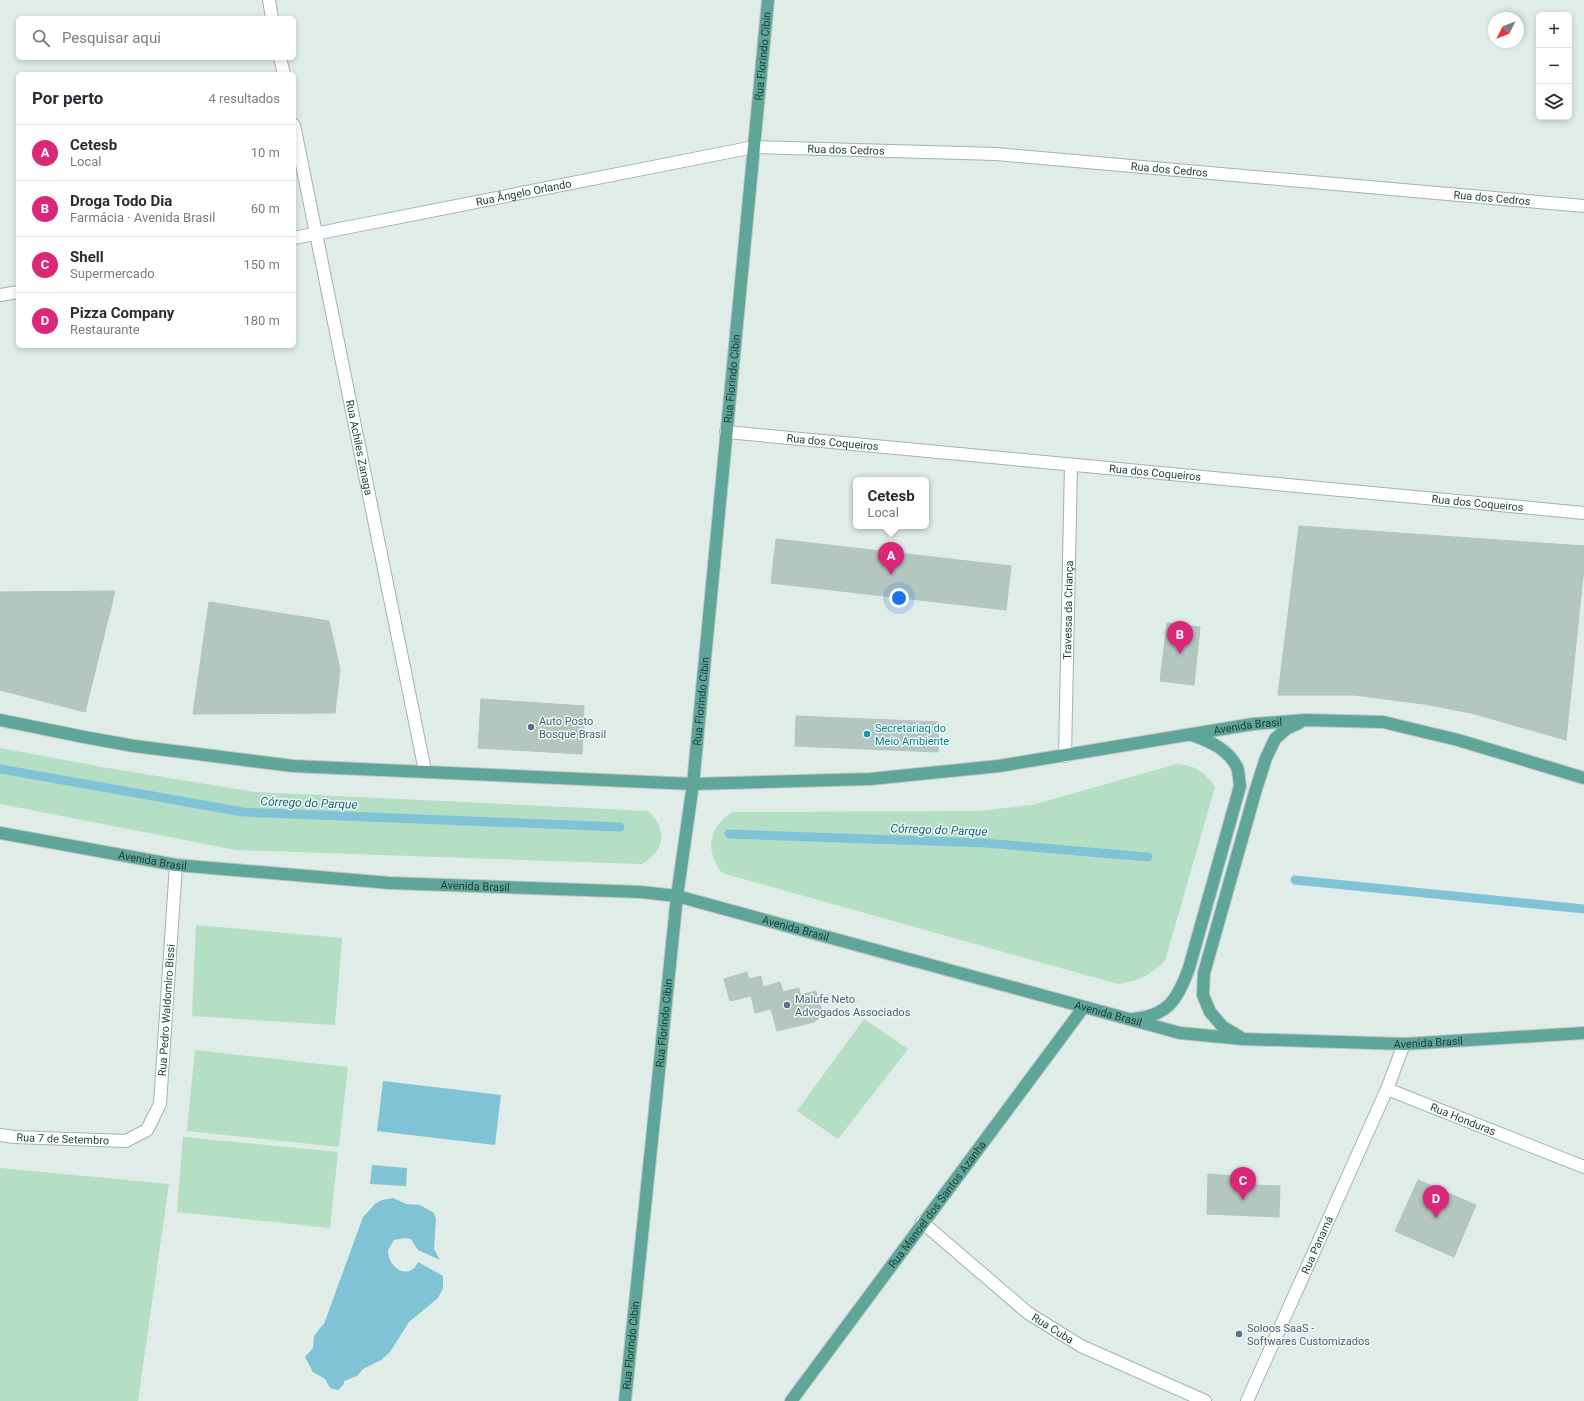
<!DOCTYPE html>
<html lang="pt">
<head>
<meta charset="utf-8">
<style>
	:root { --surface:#fff; --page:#f7f7f7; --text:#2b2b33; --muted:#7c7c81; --line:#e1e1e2; --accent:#db2777 }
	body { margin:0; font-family:Roboto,sans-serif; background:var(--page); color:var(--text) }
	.controls { position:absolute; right:12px; top:12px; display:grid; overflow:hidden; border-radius:6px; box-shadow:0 2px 6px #0003 }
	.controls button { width:36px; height:36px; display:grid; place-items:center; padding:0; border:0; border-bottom:1px solid var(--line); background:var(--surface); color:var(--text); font:20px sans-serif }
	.compass { position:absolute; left:1488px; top:12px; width:36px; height:36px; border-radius:50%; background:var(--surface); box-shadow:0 2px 6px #0003; rotate:228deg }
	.you { position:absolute; left:899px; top:598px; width:14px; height:14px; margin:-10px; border:3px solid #fff; border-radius:50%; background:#1a73e8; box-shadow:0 0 0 6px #1a73e833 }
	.badge { display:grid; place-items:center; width:26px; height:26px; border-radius:50%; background:var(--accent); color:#fff; font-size:13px; font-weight:700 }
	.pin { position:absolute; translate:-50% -33px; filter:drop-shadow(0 1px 2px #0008) }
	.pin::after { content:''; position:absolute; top:21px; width:14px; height:12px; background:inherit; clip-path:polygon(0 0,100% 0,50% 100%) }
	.popup { position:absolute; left:853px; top:477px; width:76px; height:52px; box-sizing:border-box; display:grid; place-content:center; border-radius:6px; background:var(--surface); filter:drop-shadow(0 1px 3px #0005); font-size:13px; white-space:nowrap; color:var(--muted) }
	.popup b { font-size:15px; color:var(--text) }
	.popup::after { content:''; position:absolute; left:50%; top:100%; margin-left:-8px; border:8px solid transparent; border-top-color:var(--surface) }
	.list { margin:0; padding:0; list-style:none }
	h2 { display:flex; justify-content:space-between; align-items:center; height:52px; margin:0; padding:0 16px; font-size:17px }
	h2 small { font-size:13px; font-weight:400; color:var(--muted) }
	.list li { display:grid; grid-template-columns:26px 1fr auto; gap:12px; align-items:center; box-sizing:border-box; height:56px; padding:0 16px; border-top:1px solid var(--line) }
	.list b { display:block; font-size:15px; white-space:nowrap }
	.list p { margin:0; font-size:13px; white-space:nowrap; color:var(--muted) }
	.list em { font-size:13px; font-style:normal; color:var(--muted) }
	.icon { flex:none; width:22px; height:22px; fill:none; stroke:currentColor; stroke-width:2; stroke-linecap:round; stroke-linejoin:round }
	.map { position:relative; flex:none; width:1584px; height:1401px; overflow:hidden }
	.search { position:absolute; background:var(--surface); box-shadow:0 2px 6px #0003; left:16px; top:16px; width:280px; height:44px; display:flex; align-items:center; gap:10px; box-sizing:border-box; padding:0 14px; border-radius:6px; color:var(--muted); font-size:15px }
	.panel { position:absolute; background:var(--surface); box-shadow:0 2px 6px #0003; left:16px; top:72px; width:280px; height:276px; border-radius:6px }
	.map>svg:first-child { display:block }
	.green { fill:#b5dfc4 }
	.water { fill:#81c3d6 }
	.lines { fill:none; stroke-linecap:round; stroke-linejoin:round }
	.stream { stroke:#81c3d6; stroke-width:9 }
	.building { fill:#b4c6c0; stroke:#b1c6be }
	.minor-casing { stroke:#a1b4af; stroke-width:14 }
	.major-casing { stroke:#c0c9c7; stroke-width:14 }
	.minor { stroke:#fff; stroke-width:12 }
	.major { stroke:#5fa598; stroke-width:12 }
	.service-dot { fill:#5c6f8a; stroke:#eff8f4; stroke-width:1.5 }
	.culture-dot { fill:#0f9aa8; stroke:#eff8f4; stroke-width:1.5 }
	.labels { text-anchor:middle; stroke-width:3; stroke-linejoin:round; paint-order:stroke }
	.street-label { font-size:11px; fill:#1e3d37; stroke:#eff8f4 }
	.service-label { font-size:11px; fill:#4e5e75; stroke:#eff8f4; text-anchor:start }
	.culture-label { font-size:11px; fill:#0d838f; stroke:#eff8f4; text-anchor:start }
	.water-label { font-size:12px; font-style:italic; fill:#14647e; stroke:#eff8f4 }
</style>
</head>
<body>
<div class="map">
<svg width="1584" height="1401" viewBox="0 0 1584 1401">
	<rect width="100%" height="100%" fill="#dfece7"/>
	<g class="green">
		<path d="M0,748L108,768L255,792L648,811C668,829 665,851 642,864L236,850L0,804Z"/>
		<path d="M1177,764C1195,765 1205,772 1215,787L1165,961C1148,977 1140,980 1118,984L722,873C705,850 708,828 732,812L978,811L1032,805Z"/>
		<polygon points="196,925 342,938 335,1025 192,1016"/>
		<polygon points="864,1019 908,1049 838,1139 797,1111"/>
		<polygon points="195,1050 348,1067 339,1147 187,1131"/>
		<polygon points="183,1137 338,1152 330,1228 177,1212"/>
		<polygon points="0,1168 169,1184 138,1401 0,1401"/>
	</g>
	<g class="water">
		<polygon points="383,1081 501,1095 495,1145 377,1131"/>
		<polygon points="372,1165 407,1168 406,1186 370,1184"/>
		<path d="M393,1198L406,1204L420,1205L434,1213L436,1219L434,1249L440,1260L418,1250L411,1239L405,1238L394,1240L388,1250C388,1269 410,1281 418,1262L443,1276V1288L438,1298L409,1322L390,1352L381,1360L363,1369L357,1376L344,1381V1384L338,1390L330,1388L325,1379L313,1372L305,1357L313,1348L314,1336C318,1332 319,1328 324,1324L363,1217L376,1203L382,1200Z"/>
	</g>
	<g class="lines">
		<g class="stream">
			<polyline points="0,769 243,812 620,827"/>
			<polyline points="729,834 985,843 1148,857"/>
			<polyline points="1295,880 1584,909"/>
		</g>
	</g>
	<g class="building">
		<polygon points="1299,526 1584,546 1584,567 1566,740 1471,713 1424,704 1354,695 1278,695"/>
		<polygon points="776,539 1011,566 1006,610 771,583"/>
		<polygon points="115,591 85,712 0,690 0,592"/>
		<polygon points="209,602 329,621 340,669 335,713 193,714"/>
		<polygon points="1167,623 1200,627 1194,685 1160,681"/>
		<polygon points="481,699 584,706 582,754 478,748"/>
		<polygon points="796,716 939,722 938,752 795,746"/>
		<polygon points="747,972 749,979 761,976 763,987 780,982 783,992 799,988 800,995 816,991 822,1011 819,1018 814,1022 777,1031 771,1009 755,1013 751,996 730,1001 724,979"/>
		<polygon points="1208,1174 1234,1176 1233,1184 1280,1186 1279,1217 1207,1214"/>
		<polygon points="1418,1180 1476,1205 1454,1257 1395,1231"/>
	</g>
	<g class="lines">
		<defs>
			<g id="minor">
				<polyline points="269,0 272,18"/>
				<polyline points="280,58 284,74"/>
				<path id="s1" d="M294,125L425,771"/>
				<path id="s2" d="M294,238L754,147L996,154L1584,206"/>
				<polyline points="0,295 18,292"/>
				<path id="s3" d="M726,432L1584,513"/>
				<path id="s4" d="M1065,756L1071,465"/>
				<path id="s5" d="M1404,1044L1387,1089L1584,1167"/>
				<path id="s6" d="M0,1135L14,1137L126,1141L147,1130L160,1104L176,865"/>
				<path id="s7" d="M922,1222L1028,1313L1081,1346L1205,1401"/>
				<path id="s8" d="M1247,1401L1387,1089"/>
			</g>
			<g id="major">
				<path id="s9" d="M0,720L84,737L134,746L293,766L693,784L870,779L999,766L1253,724L1305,720L1383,722L1458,740L1584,778"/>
				<path id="s10" d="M0,833L176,865L390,883L641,892L677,896L1180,1033L1243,1039L1404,1044L1584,1033"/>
				<path d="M1133,1019C1168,1016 1178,999 1189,968L1240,786C1239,780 1239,773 1237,767C1228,749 1209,741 1192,735"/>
				<polyline points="1240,1037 1223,1027 1210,1012 1203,995 1204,973 1256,789 1266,758 1275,739 1286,729 1299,723"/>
				<path id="s11" d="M625,1401L677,896L693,784L768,0"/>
				<path id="s12" d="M791,1401L1083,1008"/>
			</g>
		</defs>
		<use href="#minor" class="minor-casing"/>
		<use href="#major" class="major-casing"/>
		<use href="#minor" class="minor"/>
		<use href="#major" class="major"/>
	</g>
	<g class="service-dot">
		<circle cx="531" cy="727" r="4"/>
		<circle cx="787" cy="1005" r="4"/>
		<circle cx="1239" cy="1334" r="4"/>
	</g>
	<circle class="culture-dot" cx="867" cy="734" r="4"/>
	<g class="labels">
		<g class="street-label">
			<text dy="4" stroke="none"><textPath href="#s11" startOffset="1352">Rua Florindo Cibin</textPath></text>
			<text dy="4" stroke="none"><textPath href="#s2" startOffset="561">Rua dos Cedros</textPath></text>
			<text dy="4" stroke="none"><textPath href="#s2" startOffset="885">Rua dos Cedros</textPath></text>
			<text dy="4" stroke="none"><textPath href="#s2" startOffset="234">Rua Ângelo Orlando</textPath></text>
			<text dy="4" stroke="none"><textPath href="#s2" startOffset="1209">Rua dos Cedros</textPath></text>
			<text dy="4" stroke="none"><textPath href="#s11" startOffset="1028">Rua Florindo Cibin</textPath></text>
			<text dy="4" stroke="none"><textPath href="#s3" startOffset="107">Rua dos Coqueiros</textPath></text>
			<text dy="4" stroke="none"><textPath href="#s1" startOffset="329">Rua Achiles Zanaga</textPath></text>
			<text dy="4" stroke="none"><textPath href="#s3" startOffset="431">Rua dos Coqueiros</textPath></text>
			<text dy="4" stroke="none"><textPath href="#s3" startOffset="755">Rua dos Coqueiros</textPath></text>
			<text dy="4" stroke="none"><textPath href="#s4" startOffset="146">Travessa da Criança</textPath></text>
			<text dy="4" stroke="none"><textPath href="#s11" startOffset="704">Rua Florindo Cibin</textPath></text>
			<text dy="4" stroke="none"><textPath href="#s9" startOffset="1256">Avenida Brasil</textPath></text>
			<text dy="4" stroke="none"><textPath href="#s10" startOffset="155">Avenida Brasil</textPath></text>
			<text dy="4" stroke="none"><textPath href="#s10" startOffset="479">Avenida Brasil</textPath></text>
			<text dy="4" stroke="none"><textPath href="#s10" startOffset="804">Avenida Brasil</textPath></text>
			<text dy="4" stroke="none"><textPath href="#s6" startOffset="273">Rua Pedro Waldomiro Bissi</textPath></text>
			<text dy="4" stroke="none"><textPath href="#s10" startOffset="1128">Avenida Brasil</textPath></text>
			<text dy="4" stroke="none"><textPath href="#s11" startOffset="380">Rua Florindo Cibin</textPath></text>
			<text dy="4" stroke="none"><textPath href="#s10" startOffset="1451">Avenida Brasil</textPath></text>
			<text dy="4" stroke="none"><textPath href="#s5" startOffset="130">Rua Honduras</textPath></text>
			<text dy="4" stroke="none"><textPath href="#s6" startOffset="63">Rua 7 de Setembro</textPath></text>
			<text dy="4" stroke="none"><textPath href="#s12" startOffset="245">Rua Manoel dos Santos Azanha</textPath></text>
			<text dy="4" stroke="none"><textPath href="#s8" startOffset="171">Rua Panamá</textPath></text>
			<text dy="4" stroke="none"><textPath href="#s7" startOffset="169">Rua Cuba</textPath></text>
			<text dy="4" stroke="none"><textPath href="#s11" startOffset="56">Rua Florindo Cibin</textPath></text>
		</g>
		<g class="service-label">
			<text x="539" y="725">Auto Posto<tspan x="539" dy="13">Bosque Brasil</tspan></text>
			<text x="795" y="1003">Malufe Neto<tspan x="795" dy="13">Advogados Associados</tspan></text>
			<text x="1247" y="1332">Soloos SaaS -<tspan x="1247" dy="13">Softwares Customizados</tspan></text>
		</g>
		<g class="culture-label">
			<text x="875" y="732">Secretariaq do<tspan x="875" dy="13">Meio Ambiente</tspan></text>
		</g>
		<g class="water-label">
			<text transform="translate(309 803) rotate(2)" y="4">Córrego do Parque</text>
			<text transform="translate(939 830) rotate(2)" y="4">Córrego do Parque</text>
		</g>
	</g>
</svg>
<div class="controls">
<button>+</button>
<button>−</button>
<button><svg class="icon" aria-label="layers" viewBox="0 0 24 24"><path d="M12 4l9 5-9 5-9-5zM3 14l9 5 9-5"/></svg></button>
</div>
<svg class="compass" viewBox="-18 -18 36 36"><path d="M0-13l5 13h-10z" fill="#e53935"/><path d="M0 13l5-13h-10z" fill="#7c7c81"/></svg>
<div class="you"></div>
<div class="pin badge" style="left:891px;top:575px">A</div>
<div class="popup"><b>Cetesb</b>Local</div>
<div class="pin badge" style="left:1180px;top:654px">B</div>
<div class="pin badge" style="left:1243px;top:1200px">C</div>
<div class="pin badge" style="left:1436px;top:1218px">D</div>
<div class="search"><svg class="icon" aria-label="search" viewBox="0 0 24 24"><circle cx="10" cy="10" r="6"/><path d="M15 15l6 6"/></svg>Pesquisar aqui</div>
<section class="panel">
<h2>Por perto<small>4 resultados</small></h2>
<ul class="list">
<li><span class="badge">A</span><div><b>Cetesb</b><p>Local</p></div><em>10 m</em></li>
<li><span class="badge">B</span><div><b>Droga Todo Dia</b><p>Farmácia · Avenida Brasil</p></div><em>60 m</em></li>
<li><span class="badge">C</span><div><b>Shell</b><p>Supermercado</p></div><em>150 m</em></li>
<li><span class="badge">D</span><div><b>Pizza Company</b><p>Restaurante</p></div><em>180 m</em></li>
</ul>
</section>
</div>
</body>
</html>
